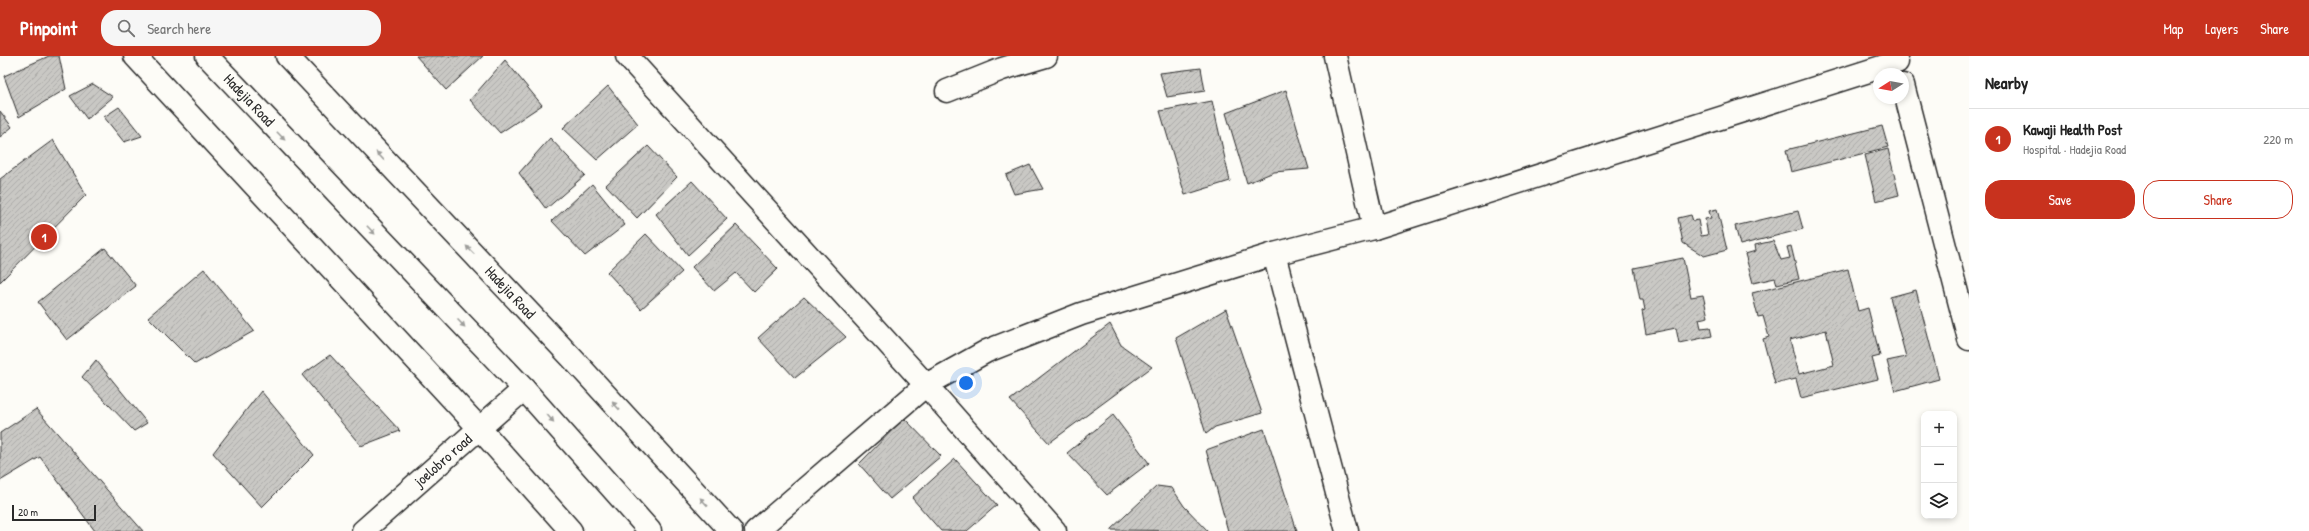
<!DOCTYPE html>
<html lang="en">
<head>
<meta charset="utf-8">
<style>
	:root { --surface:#fff; --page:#f6f6f6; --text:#222; --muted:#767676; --line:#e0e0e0; --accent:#c8321e }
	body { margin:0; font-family:"Patrick Hand",sans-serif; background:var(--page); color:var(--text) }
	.controls { position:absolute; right:12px; bottom:12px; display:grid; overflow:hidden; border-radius:8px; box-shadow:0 2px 6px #0003 }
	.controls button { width:36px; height:36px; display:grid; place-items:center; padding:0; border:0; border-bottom:1px solid var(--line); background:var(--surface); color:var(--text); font:20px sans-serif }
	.compass { position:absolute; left:1873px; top:12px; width:36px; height:36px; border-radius:50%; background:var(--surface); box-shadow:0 2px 6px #0003; rotate:259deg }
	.scale { position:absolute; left:12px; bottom:10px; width:84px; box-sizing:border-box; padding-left:4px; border:2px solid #2b2b2b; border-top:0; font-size:11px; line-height:14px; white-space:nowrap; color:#2b2b2b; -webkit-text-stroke:3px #fdfcf7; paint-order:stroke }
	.you { position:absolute; left:966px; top:327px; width:14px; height:14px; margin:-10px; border:3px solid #fff; border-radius:50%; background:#1a73e8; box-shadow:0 0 0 6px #1a73e833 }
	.badge { display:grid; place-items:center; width:26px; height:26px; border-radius:50%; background:var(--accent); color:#fff; font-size:13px; font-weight:700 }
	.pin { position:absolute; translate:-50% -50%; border:2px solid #fff; box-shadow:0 1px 4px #0006 }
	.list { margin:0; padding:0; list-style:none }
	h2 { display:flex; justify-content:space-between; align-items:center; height:52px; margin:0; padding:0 16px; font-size:17px }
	h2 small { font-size:13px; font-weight:400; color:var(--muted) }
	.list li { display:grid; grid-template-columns:26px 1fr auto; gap:12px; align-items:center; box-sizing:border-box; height:60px; padding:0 16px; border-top:1px solid var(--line) }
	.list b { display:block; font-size:15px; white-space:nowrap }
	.list p { margin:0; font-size:13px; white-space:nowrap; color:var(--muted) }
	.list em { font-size:13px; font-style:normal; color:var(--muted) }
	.actions { display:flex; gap:8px; padding:12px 16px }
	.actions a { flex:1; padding:9px 0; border:1px solid var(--accent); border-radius:16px; text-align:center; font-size:14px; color:var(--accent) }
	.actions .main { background:var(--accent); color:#fff }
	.icon { flex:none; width:22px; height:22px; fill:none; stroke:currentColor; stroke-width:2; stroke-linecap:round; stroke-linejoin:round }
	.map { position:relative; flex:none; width:1969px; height:475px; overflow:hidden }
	header { display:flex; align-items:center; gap:24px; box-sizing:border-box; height:56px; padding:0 20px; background:var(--accent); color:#fff }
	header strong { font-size:19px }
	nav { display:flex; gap:22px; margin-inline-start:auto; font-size:14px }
	.search { width:280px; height:36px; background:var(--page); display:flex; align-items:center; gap:10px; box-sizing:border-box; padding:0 14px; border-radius:16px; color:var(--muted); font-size:15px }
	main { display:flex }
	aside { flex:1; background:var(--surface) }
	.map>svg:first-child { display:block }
	.building { fill:url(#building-hatch); stroke:#2b2b2b; fill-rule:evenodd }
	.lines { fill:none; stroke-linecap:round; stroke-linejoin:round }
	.minor-casing { stroke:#2b2b2b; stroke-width:25 }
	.primary-casing { stroke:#2b2b2b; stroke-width:25 }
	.minor { stroke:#fdfcf7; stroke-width:22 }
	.primary { stroke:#fdfcf7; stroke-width:22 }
	.oneway { fill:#9e9e9b }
	.labels { text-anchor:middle; stroke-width:3; stroke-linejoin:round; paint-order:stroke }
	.street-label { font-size:15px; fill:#2b2b2b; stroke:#fdfcf7 }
</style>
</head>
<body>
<header>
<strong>Pinpoint</strong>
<div class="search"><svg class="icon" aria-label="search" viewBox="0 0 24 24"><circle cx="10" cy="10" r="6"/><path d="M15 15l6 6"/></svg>Search here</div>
<nav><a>Map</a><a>Layers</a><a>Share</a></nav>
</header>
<main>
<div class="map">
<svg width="1969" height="475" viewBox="0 0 1969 475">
	<defs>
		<pattern id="building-hatch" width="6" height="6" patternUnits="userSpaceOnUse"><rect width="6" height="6" fill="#c9c8c4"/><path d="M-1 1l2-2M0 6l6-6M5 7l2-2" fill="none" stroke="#adaca9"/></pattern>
	</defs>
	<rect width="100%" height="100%" fill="#fdfcf7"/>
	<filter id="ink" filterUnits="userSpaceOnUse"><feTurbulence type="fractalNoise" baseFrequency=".025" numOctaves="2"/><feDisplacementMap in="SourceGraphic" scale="8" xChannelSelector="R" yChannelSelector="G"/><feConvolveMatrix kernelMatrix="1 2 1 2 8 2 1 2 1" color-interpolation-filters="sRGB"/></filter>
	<g filter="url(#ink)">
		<g class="building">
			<polygon points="49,0 59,0 66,33 19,61 4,20"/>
			<polygon points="416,0 483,0 446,34"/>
			<polygon points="505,4 542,49 500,77 470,44"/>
			<polygon points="1201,12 1205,35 1167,41 1160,17"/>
			<polygon points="93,28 113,41 87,63 70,40"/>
			<polygon points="608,30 638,68 597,104 563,72"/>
			<polygon points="1286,34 1309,113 1274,116 1247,127 1226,57"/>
			<polygon points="1212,45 1230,125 1185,139 1160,55"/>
			<polygon points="119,51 142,80 124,86 104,61"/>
			<polygon points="0,55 12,71 0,81"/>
			<polygon points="1882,70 1888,91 1791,116 1786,94"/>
			<polygon points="550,82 585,119 546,153 519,117"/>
			<polygon points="53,84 86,139 0,226 0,123"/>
			<polygon points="648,90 677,121 637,162 606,129"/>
			<polygon points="1888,93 1899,139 1876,145 1865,99"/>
			<polygon points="1030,109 1043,133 1014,138 1006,119"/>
			<polygon points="692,125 727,163 688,199 656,158"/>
			<polygon points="592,128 625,169 585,200 552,165"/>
			<polygon points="1717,153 1727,194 1704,200 1683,187 1678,162 1691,159 1693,165 1698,164 1701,180 1708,179 1705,163 1711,162 1709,155"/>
			<polygon points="1798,155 1803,173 1740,189 1735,170"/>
			<polygon points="736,169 778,213 754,236 736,217 714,235 692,211"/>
			<polygon points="646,178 682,216 641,253 607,216"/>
			<polygon points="1773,185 1781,204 1790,202 1787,191 1791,190 1799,223 1777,228 1775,222 1753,227 1745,198 1756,195 1755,189"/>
			<polygon points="105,192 136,230 67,284 38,246"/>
			<polygon points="1683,202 1691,241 1703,239 1708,261 1699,263 1701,272 1710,271 1712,280 1679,287 1676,272 1646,278 1642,255 1645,254 1643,244 1640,244 1634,212"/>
			<polygon points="204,213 254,275 195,308 148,261"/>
			<path d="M1848,213L1858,255L1868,252L1880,300L1872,302L1878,323L1801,342L1796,323L1775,328L1763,283L1769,281L1763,260L1758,261L1752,237ZM1826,274L1834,309L1799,318L1790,284Z"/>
			<polygon points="1916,234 1939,323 1895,335 1887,305 1906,301 1890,241"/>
			<polygon points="804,241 846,281 795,322 758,282"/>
			<polygon points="1226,253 1262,357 1215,371 1206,378 1176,282"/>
			<polygon points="1110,268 1121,289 1152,311 1049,387 1010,344"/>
			<polygon points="330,299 400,375 361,390 302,319"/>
			<polygon points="96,304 147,367 134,375 82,321"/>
			<polygon points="261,335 314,399 262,451 213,397"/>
			<polygon points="36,353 143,475 95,475 40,401 0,425 0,377"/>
			<polygon points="1113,359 1149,407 1107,439 1067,397"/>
			<polygon points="904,362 941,400 890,443 859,408"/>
			<polygon points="1264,373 1297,475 1228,475 1206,394"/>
			<polygon points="955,403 997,449 967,475 941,475 912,442"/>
			<polygon points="1157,430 1172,432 1184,450 1208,475 1110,474"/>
		</g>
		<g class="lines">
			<defs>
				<g id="minor">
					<polyline points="135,0 480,373 571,475"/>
					<polyline points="627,0 926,329 1055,475"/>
					<polyline points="1335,0 1374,172"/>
					<polyline points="1903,29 1969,283"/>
					<polyline points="947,35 1002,13 1046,0"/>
					<polyline points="1274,198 1347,475"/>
					<path id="s1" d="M363,475L524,333"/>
					<polyline points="756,475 926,329 987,295 1081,258 1274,198 1374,172 1897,6"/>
				</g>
				<g id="primary">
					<path id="s2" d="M207,0L524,333L650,475"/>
					<path id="s3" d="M287,0L571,301L731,475"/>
				</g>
			</defs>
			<use href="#minor" class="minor-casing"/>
			<use href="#primary" class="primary-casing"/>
			<use href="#minor" class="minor"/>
			<use href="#primary" class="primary"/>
		</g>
		<defs><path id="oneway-solid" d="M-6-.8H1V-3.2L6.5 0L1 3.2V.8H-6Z"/></defs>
		<g class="oneway">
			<use href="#oneway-solid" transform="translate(281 80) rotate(46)"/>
			<use href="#oneway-solid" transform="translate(380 100) rotate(-133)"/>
			<use href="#oneway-solid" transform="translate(371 174) rotate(46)"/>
			<use href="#oneway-solid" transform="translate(470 194) rotate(-134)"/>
			<use href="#oneway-solid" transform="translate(461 267) rotate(46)"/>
			<use href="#oneway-solid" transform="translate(616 350) rotate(-133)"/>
			<use href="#oneway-solid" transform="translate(550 362) rotate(48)"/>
			<use href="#oneway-solid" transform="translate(704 446) rotate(-133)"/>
		</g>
	</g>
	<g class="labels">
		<g class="street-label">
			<text dy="5" stroke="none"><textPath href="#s2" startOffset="61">Hadejia Road</textPath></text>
			<text dy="5" stroke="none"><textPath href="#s3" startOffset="325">Hadejia Road</textPath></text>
			<text dy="5" stroke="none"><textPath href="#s1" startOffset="107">joelobro road</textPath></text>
		</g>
	</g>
</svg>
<div class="controls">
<button>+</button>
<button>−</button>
<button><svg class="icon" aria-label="layers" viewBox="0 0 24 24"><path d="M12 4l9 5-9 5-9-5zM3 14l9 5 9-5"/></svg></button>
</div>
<svg class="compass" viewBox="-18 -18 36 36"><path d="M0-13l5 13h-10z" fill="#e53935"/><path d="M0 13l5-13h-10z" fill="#767676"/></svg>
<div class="scale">20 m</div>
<div class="you"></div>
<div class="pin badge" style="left:44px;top:181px">1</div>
</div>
<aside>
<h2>Nearby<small></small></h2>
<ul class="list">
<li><span class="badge">1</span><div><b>Kawaji Health Post</b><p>Hospital · Hadejia Road</p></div><em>220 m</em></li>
</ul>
<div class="actions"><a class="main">Save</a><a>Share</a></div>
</aside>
</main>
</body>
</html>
